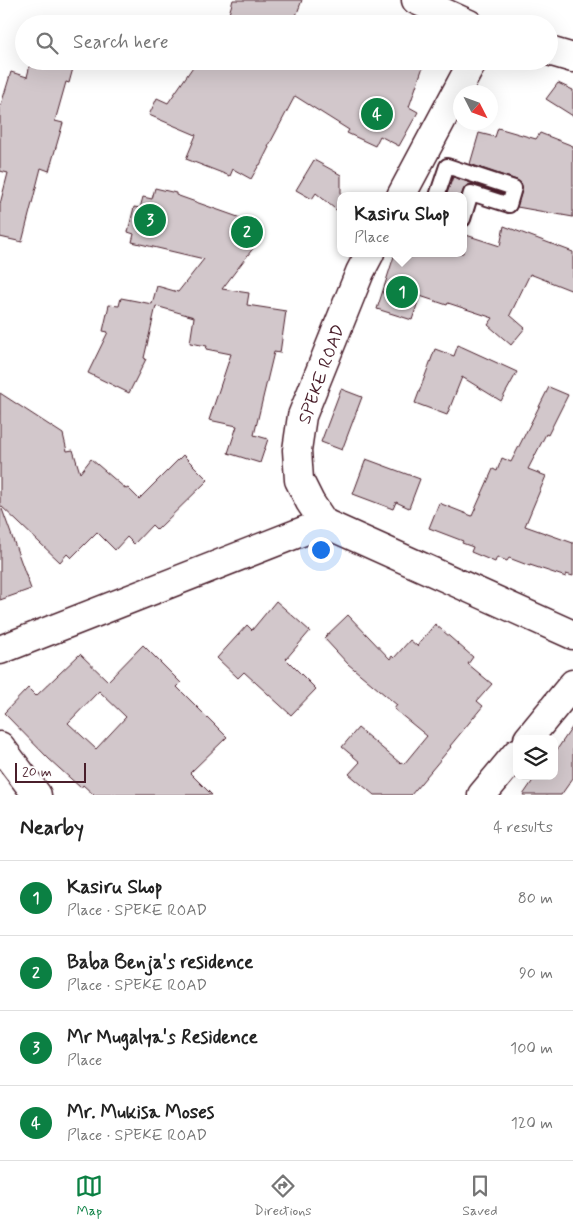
<!DOCTYPE html>
<html lang="en">
<head>
<meta charset="utf-8">
<style>
	:root { --surface:#fff; --page:#f2f2f2; --text:#222; --muted:#767676; --line:#e0e0e0; --accent:#0b8043 }
	body { margin:0; font-family:Mynerve,sans-serif; background:var(--page); color:var(--text) }
	.controls { position:absolute; right:15px; bottom:15px; display:grid; overflow:hidden; border-radius:10px; box-shadow:0 5px 20px #0002 }
	.controls button { width:45px; height:45px; display:grid; place-items:center; padding:0; border:0; border-bottom:1px solid var(--line); background:var(--surface); color:var(--text); font:25px sans-serif }
	.compass { position:absolute; left:453px; top:85px; width:45px; height:45px; border-radius:50%; background:var(--surface); box-shadow:0 5px 20px #0002; rotate:132deg }
	.scale { position:absolute; left:15px; bottom:12px; width:71px; box-sizing:border-box; padding-left:5px; border:2px solid #4a1f2b; border-top:0; font-size:14px; line-height:18px; white-space:nowrap; color:#4a1f2b; -webkit-text-stroke:4px #fff; paint-order:stroke }
	.you { position:absolute; left:320px; top:549px; width:18px; height:18px; margin:-12px; border:4px solid #fff; border-radius:50%; background:#1a73e8; box-shadow:0 0 0 8px #1a73e833 }
	.badge { display:grid; place-items:center; width:32px; height:32px; border-radius:50%; background:var(--accent); color:#fff; font-size:16px; font-weight:700 }
	.pin { position:absolute; translate:-50% -50%; border:2px solid #fff; box-shadow:0 1px 5px #0006 }
	.popup { position:absolute; left:337px; top:192px; width:130px; height:65px; box-sizing:border-box; display:grid; place-content:center; border-radius:10px; background:var(--surface); filter:drop-shadow(0 1px 4px #0005); font-size:16px; white-space:nowrap; color:var(--muted) }
	.popup b { font-size:19px; color:var(--text) }
	.popup::after { content:''; position:absolute; left:50%; top:100%; margin-left:-10px; border:10px solid transparent; border-top-color:var(--surface) }
	.list { margin:0; padding:0; list-style:none }
	h2 { display:flex; justify-content:space-between; align-items:center; height:65px; margin:0; padding:0 20px; font-size:21px }
	h2 small { font-size:16px; font-weight:400; color:var(--muted) }
	.list li { display:grid; grid-template-columns:32px 1fr auto; gap:15px; align-items:center; box-sizing:border-box; height:75px; padding:0 20px; border-top:1px solid var(--line) }
	.list b { display:block; font-size:19px; white-space:nowrap }
	.list p { margin:0; font-size:16px; white-space:nowrap; color:var(--muted) }
	.list em { font-size:16px; font-style:normal; color:var(--muted) }
	.icon { flex:none; width:28px; height:28px; fill:none; stroke:currentColor; stroke-width:2; stroke-linecap:round; stroke-linejoin:round }
	.map { position:relative; flex:none; width:573px; height:795px; overflow:hidden }
	.search { position:absolute; background:var(--surface); box-shadow:0 5px 20px #0002; left:15px; right:15px; top:15px; height:55px; display:flex; align-items:center; gap:12px; box-sizing:border-box; padding:0 18px; border-radius:28px; color:var(--muted); font-size:19px }
	.sheet { height:365px; background:var(--surface) }
	nav { display:flex; justify-content:space-around; align-items:center; box-sizing:border-box; height:70px; border-top:1px solid var(--line); background:var(--surface); font-size:14px; color:var(--muted) }
	nav a { display:grid; justify-items:center; gap:2px }
	nav .on { color:var(--accent) }
	.map>svg:first-child { display:block }
	.building { fill:#d2c7cb; stroke:#4a1f2b; fill-rule:evenodd }
	.lines { fill:none; stroke-linecap:round; stroke-linejoin:round }
	.service-casing { stroke:#4a1f2b; stroke-width:18 }
	.minor-casing { stroke:#4a1f2b; stroke-width:31 }
	.service { stroke:#fff; stroke-width:14 }
	.minor { stroke:#fff; stroke-width:28 }
	.labels { text-anchor:middle; stroke-width:4.5; stroke-linejoin:round; paint-order:stroke }
	.street-label { font-size:18px; fill:#4a1f2b; stroke:#fff }
</style>
</head>
<body>
<div class="map">
<svg width="573" height="795" viewBox="0 0 573 795">
	<rect width="100%" height="100%" fill="#fff"/>
	<filter id="ink" filterUnits="userSpaceOnUse"><feTurbulence type="fractalNoise" baseFrequency=".02" numOctaves="2"/><feDisplacementMap in="SourceGraphic" scale="10" xChannelSelector="R" yChannelSelector="G"/><feConvolveMatrix kernelMatrix="1 2 1 2 8 2 1 2 1" color-interpolation-filters="sRGB"/></filter>
	<g filter="url(#ink)">
		<g class="building">
			<polygon points="233,0 302,0 293,24 226,24"/>
			<polygon points="31,61 75,61 69,83 66,82 55,121 63,123 49,171 41,168 22,242 0,237 0,204 8,173 0,171 0,108 11,72 27,77"/>
			<polygon points="197,61 425,61 409,107 418,112 399,146 380,136 375,146 347,133 349,130 295,96 268,147 269,147 260,165 259,165 251,179 233,169 230,176 186,159 196,135 149,115 157,98 168,103"/>
			<polygon points="558,83 573,90 573,116 546,99"/>
			<polygon points="498,128 536,139 540,133 573,146 573,217 517,207 522,190 522,186 520,182 517,180 470,164 479,133 495,137"/>
			<polygon points="314,160 341,175 341,214 316,193 312,199 296,190"/>
			<polygon points="453,177 503,194 474,185 470,184 465,187 461,196 446,196"/>
			<polygon points="155,188 176,193 176,195 238,217 264,234 222,289 249,293 247,305 286,311 280,353 274,352 254,435 268,439 260,463 228,453 237,426 209,420 231,354 206,349 207,346 190,343 194,317 156,306 144,358 146,359 129,393 88,373 108,332 103,331 109,305 119,306 121,298 152,304 157,286 178,292 204,259 132,242 134,234 128,232 134,207 140,208 143,197 152,199"/>
			<polygon points="504,226 573,252 573,291 530,274 510,315 525,328 511,345 488,325 493,318 448,303 447,305 420,296 412,320 377,309 395,253 463,253 463,234 500,246"/>
			<polygon points="458,345 517,372 501,401 462,377 447,415 415,403 435,349 454,356"/>
			<polygon points="549,387 568,395 548,435 546,434 528,469 546,476 525,526 573,543 573,576 566,574 566,577 530,565 530,566 509,558 507,561 497,557 495,562 471,552 473,547 462,543 463,541 429,528 439,503 472,516 493,469 497,471 502,458 511,462"/>
			<polygon points="341,389 362,397 342,450 321,442"/>
			<polygon points="0,393 63,434 67,451 73,450 80,473 91,459 126,489 128,488 139,499 183,455 208,480 157,530 152,525 134,544 127,537 115,550 97,532 71,558 67,554 60,562 0,505"/>
			<polygon points="366,459 420,479 409,508 396,502 393,509 353,494"/>
			<polygon points="0,509 2,509 31,589 0,600"/>
			<polygon points="276,601 310,631 286,659 316,689 291,715 244,672 238,678 217,658 247,625 252,630"/>
			<polygon points="348,615 390,659 392,656 394,658 410,640 417,646 435,624 473,657 468,664 492,684 477,701 483,706 450,746 451,747 411,795 374,795 349,774 360,762 342,747 358,728 400,763 401,762 404,764 427,736 394,709 397,705 348,664 324,638"/>
			<path d="M143,645L181,683L177,687L227,737L190,773L212,795H94L83,785L81,788L49,759L4,713L28,688L36,696L80,654L108,681ZM99,691L126,717L96,749L68,723Z"/>
			<polygon points="573,726 573,778 561,795 523,795 536,776 554,776 554,754"/>
		</g>
		<g class="lines">
			<defs>
				<polyline id="service" points="437,196 447,166 514,188 509,205 471,193 463,219"/>
				<g id="minor">
					<polyline points="416,0 469,24"/>
					<polyline points="549,51 573,58"/>
					<polyline points="401,196 473,61"/>
					<polyline points="324,523 310,502 299,480 297,450 302,416 360,272 370,253"/>
					<polyline points="0,650 324,523 573,635"/>
					<polyline points="528,739 573,684"/>
					<polyline points="0,746 37,795"/>
					<polyline points="482,795 517,753"/>
				</g>
			</defs>
			<use href="#service" class="service-casing"/>
			<use href="#minor" class="minor-casing"/>
			<use href="#service" class="service"/>
			<use href="#minor" class="minor"/>
		</g>
	</g>
	<g class="labels">
		<g class="street-label">
			<text transform="translate(321 374) rotate(-70)" y="6">SPEKE ROAD</text>
		</g>
	</g>
</svg>
<div class="controls">
<button><svg class="icon" aria-label="layers" viewBox="0 0 24 24"><path d="M12 4l9 5-9 5-9-5zM3 14l9 5 9-5"/></svg></button>
</div>
<svg class="compass" viewBox="-18 -18 36 36"><path d="M0-13l5 13h-10z" fill="#e53935"/><path d="M0 13l5-13h-10z" fill="#767676"/></svg>
<div class="scale">20 m</div>
<div class="you"></div>
<div class="pin badge" style="left:402px;top:292px">1</div>
<div class="popup"><b>Kasiru Shop</b>Place</div>
<div class="pin badge" style="left:247px;top:232px">2</div>
<div class="pin badge" style="left:150px;top:220px">3</div>
<div class="pin badge" style="left:377px;top:114px">4</div>
<div class="search"><svg class="icon" aria-label="search" viewBox="0 0 24 24"><circle cx="10" cy="10" r="6"/><path d="M15 15l6 6"/></svg>Search here</div>
</div>
<section class="sheet">
<h2>Nearby<small>4 results</small></h2>
<ul class="list">
<li><span class="badge">1</span><div><b>Kasiru Shop</b><p>Place · SPEKE ROAD</p></div><em>80 m</em></li>
<li><span class="badge">2</span><div><b>Baba Benja's residence</b><p>Place · SPEKE ROAD</p></div><em>90 m</em></li>
<li><span class="badge">3</span><div><b>Mr Mugalya's Residence</b><p>Place</p></div><em>100 m</em></li>
<li><span class="badge">4</span><div><b>Mr. Mukisa Moses</b><p>Place · SPEKE ROAD</p></div><em>120 m</em></li>
</ul>
</section>
<nav>
<a class="on"><svg class="icon" aria-label="map" viewBox="0 0 24 24"><path d="M3 6l6-2 6 2 6-2v14l-6 2-6-2-6 2zM9 4v14M15 6v14"/></svg>Map</a>
<a><svg class="icon" aria-label="directions" viewBox="0 0 24 24"><path d="M12 3l9 9-9 9-9-9zM9 14v-3h6M13 9l2 2-2 2"/></svg>Directions</a>
<a><svg class="icon" aria-label="saved" viewBox="0 0 24 24"><path d="M7 4h10v16l-5-4-5 4z"/></svg>Saved</a>
</nav>
</body>
</html>
